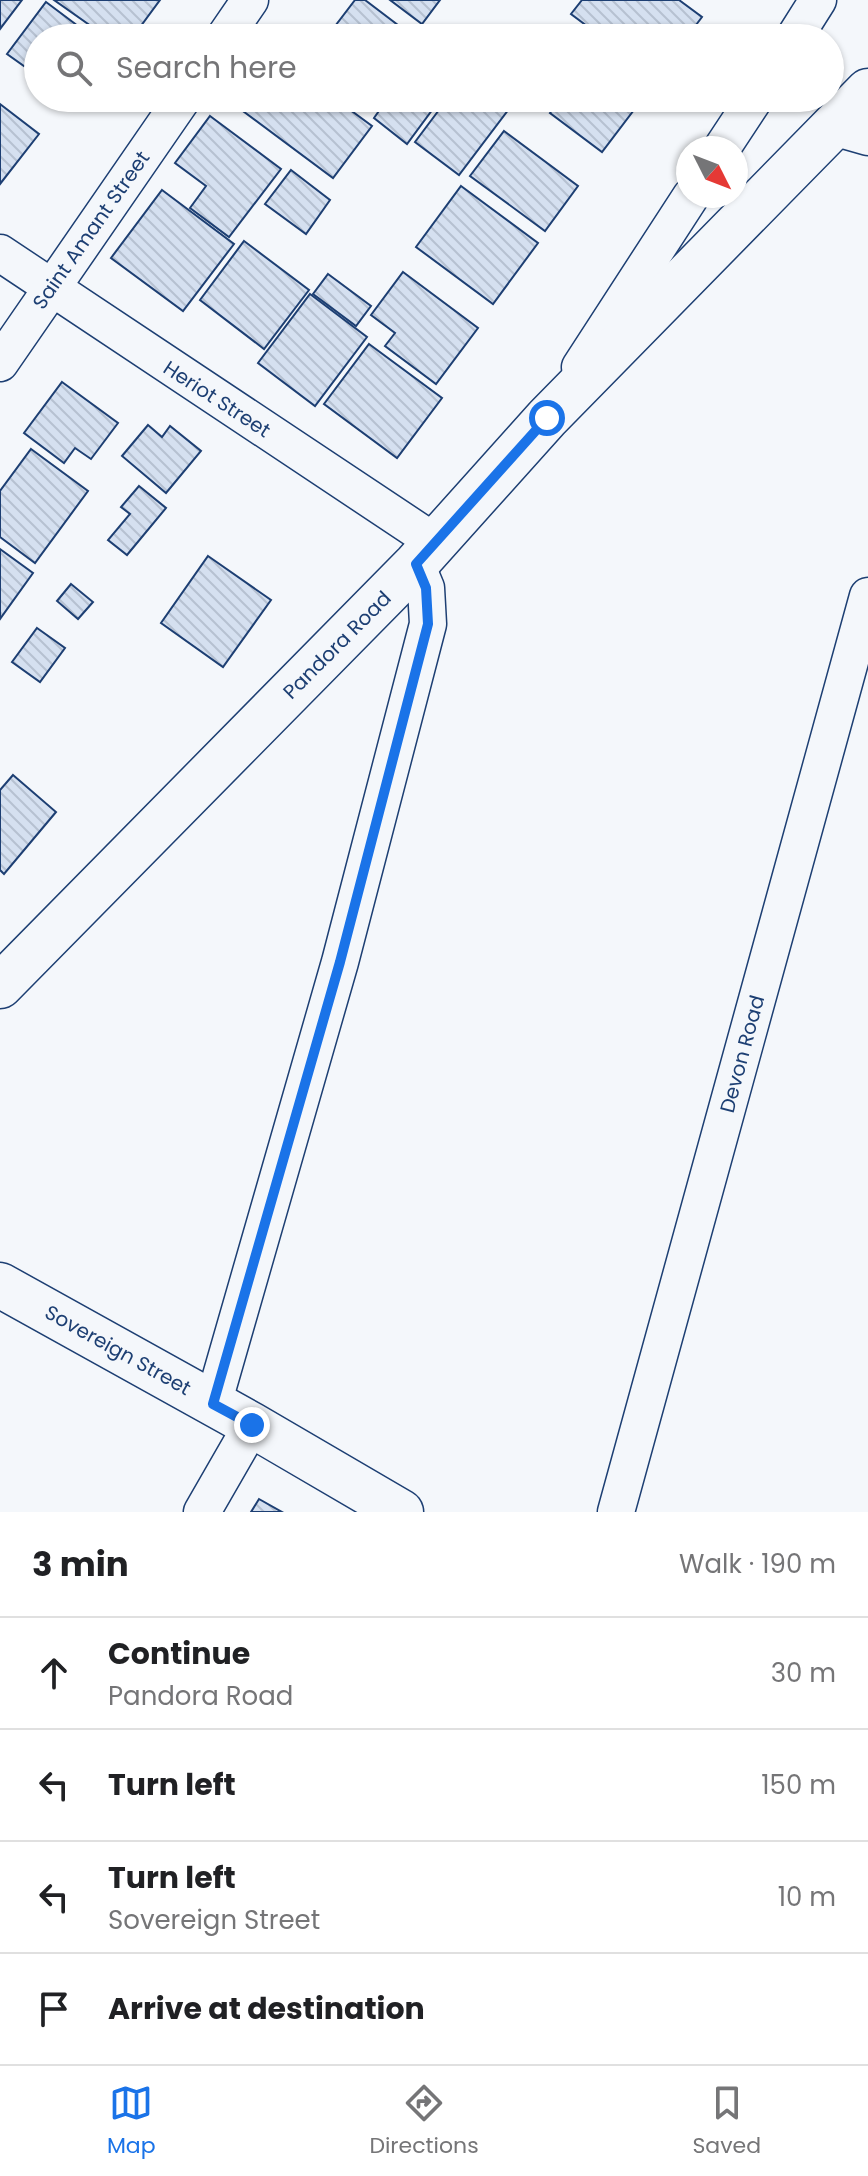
<!DOCTYPE html>
<html lang="en">
<head>
<meta charset="utf-8">
<style>
	:root { --surface:#fff; --page:#f2f2f2; --text:#202124; --muted:#757577; --line:#e0e0e0; --accent:#1a73e8 }
	body { margin:0; font-family:Poppins,sans-serif; background:var(--page); color:var(--text) }
	.compass { position:absolute; left:676px; top:136px; width:72px; height:72px; border-radius:50%; background:var(--surface); box-shadow:0 2px 6px #0004; rotate:132deg }
	.stop { position:absolute; width:24px; height:24px; margin:-18px; border:6px solid #1a73e8; border-radius:50%; background:#fff }
	.stop.end { background:#1a73e8; border-color:#fff; box-shadow:0 2px 8px #0008 }
	.list { margin:0; padding:0; list-style:none }
	h2 { display:flex; justify-content:space-between; align-items:center; height:104px; margin:0; padding:0 32px; font-size:34px }
	h2 small { font-size:26px; font-weight:400; color:var(--muted) }
	.list li { display:grid; grid-template-columns:52px 1fr auto; gap:24px; align-items:center; box-sizing:border-box; height:112px; padding:0 32px; border-top:2px solid var(--line) }
	.list b { display:block; font-size:30px; white-space:nowrap }
	.list p { margin:0; font-size:26px; white-space:nowrap; color:var(--muted) }
	.list em { font-size:26px; font-style:normal; color:var(--muted) }
	.icon { flex:none; width:44px; height:44px; fill:none; stroke:currentColor; stroke-width:2; stroke-linecap:round; stroke-linejoin:round }
	.map { position:relative; flex:none; width:868px; height:1512px; overflow:hidden }
	.search { position:absolute; background:var(--surface); box-shadow:0 2px 6px #0004; left:24px; right:24px; top:24px; height:88px; display:flex; align-items:center; gap:20px; box-sizing:border-box; padding:0 28px; border-radius:44px; color:var(--muted); font-size:30px }
	.sheet { height:552px; background:var(--surface) }
	nav { display:flex; justify-content:space-around; align-items:center; box-sizing:border-box; height:112px; border-top:2px solid var(--line); background:var(--surface); font-size:22px; color:var(--muted) }
	nav a { display:grid; justify-items:center; gap:4px }
	nav .on { color:var(--accent) }
	.map>svg:first-child { display:block }
	.building { fill:url(#building-back-hatch); stroke:#1d3f73; stroke-width:2 }
	.lines { fill:none; stroke-linecap:round; stroke-linejoin:round }
	.minor-casing { stroke:#1d3f73; stroke-width:39 }
	.tertiary-casing { stroke:#1d3f73; stroke-width:47 }
	.minor { stroke:#f4f7fb; stroke-width:36 }
	.tertiary { stroke:#f4f7fb; stroke-width:44 }
	.route { stroke:#1a73e8; stroke-width:10 }
	.labels { text-anchor:middle; stroke-width:6; stroke-linejoin:round; paint-order:stroke }
	.street-label { font-size:20px; fill:#1d3f73; stroke:#f4f7fb }
</style>
</head>
<body>
<div class="map">
<svg width="868" height="1512" viewBox="0 0 868 1512">
	<defs>
		<pattern id="building-back-hatch" width="6" height="6" patternUnits="userSpaceOnUse" patternTransform="scale(2)"><rect width="6" height="6" fill="#d5e0f0"/><path d="M-1 5l2 2M0 0l6 6M5-1l2 2" fill="none" stroke="#b6c1d1"/></pattern>
	</defs>
	<rect width="100%" height="100%" fill="#f4f7fb"/>
	<g class="building">
		<polygon points="0,0 22,0 0,29"/>
		<polygon points="54,0 160,0 132,38 108,38"/>
		<polygon points="355,0 365,0 415,38 326,38"/>
		<polygon points="390,0 440,0 422,24"/>
		<polygon points="582,0 679,0 702,17 686,38 603,38 571,14"/>
		<polygon points="46,2 94,38 38,38 38,76 7,54"/>
		<polygon points="235,98 334,98 372,126 333,178 232,103"/>
		<polygon points="388,98 441,98 407,144 374,118"/>
		<polygon points="448,98 511,98 515,101 459,175 415,142"/>
		<polygon points="562,98 643,98 602,152 550,113"/>
		<polygon points="0,104 39,134 0,184"/>
		<polygon points="210,116 281,169 229,237 190,208 206,186 175,163"/>
		<polygon points="504,131 578,186 545,231 470,176"/>
		<polygon points="291,170 330,200 306,234 265,204"/>
		<polygon points="461,186 538,243 493,304 416,247"/>
		<polygon points="162,190 234,244 183,311 111,258"/>
		<polygon points="244,241 309,290 264,349 200,300"/>
		<polygon points="403,272 478,328 436,384 385,346 395,333 371,315"/>
		<polygon points="328,274 371,306 356,326 313,294"/>
		<polygon points="310,294 367,337 315,406 258,363"/>
		<polygon points="369,344 442,398 397,458 324,404"/>
		<polygon points="62,382 118,423 91,459 75,448 64,463 24,433"/>
		<polygon points="148,425 162,437 170,426 201,451 166,493 122,456"/>
		<polygon points="31,449 88,491 35,563 0,537 0,491"/>
		<polygon points="139,486 166,508 127,555 108,540 130,514 121,507"/>
		<polygon points="0,549 33,573 0,619"/>
		<polygon points="208,556 271,600 223,667 161,623"/>
		<polygon points="71,584 93,602 78,619 57,601"/>
		<polygon points="37,628 65,648 40,682 12,662"/>
		<polygon points="13,775 56,812 4,874 0,870 0,790"/>
		<polygon points="259,1499 282,1512 251,1512"/>
	</g>
	<g class="lines">
		<defs>
			<g id="minor">
				<polyline points="224,38 250,0"/>
				<polyline points="794,38 818,0"/>
				<polyline points="833,127 868,137"/>
				<polyline points="722,148 755,98"/>
				<polyline points="0,253 436,543"/>
				<polyline points="0,363 183,98"/>
				<polyline points="580,367 691,196"/>
				<polyline points="213,1404 340,962 428,624 426,588 416,564"/>
				<polyline points="202,1512 252,1425"/>
				<polyline points="616,1512 868,596"/>
			</g>
			<g id="tertiary">
				<polyline points="0,986 416,564 547,418 868,91"/>
				<polyline points="0,1285 252,1425 401,1512"/>
			</g>
		</defs>
		<use href="#minor" class="minor-casing"/>
		<use href="#tertiary" class="tertiary-casing"/>
		<use href="#minor" class="minor"/>
		<use href="#tertiary" class="tertiary"/>
	</g>
	<g class="lines">
		<polyline class="route" points="252,1425 213,1404 340,962 428,624 426,588 416,564 547,418"/>
	</g>
	<g class="labels">
		<g class="street-label">
			<text transform="translate(91 230) rotate(-55)" y="7">Saint Amant Street</text>
			<text transform="translate(217 399) rotate(33)" y="7">Heriot Street</text>
			<text transform="translate(337 645) rotate(-45)" y="7">Pandora Road</text>
			<text transform="translate(742 1054) rotate(-75)" y="7">Devon Road</text>
			<text transform="translate(118 1350) rotate(29)" y="7">Sovereign Street</text>
		</g>
	</g>
</svg>
<svg class="compass" viewBox="-18 -18 36 36"><path d="M0-13l5 13h-10z" fill="#e53935"/><path d="M0 13l5-13h-10z" fill="#757577"/></svg>
<div class="stop" style="left:547px;top:418px"></div>
<div class="stop end" style="left:252px;top:1425px"></div>
<div class="search"><svg class="icon" aria-label="search" viewBox="0 0 24 24"><circle cx="10" cy="10" r="6"/><path d="M15 15l6 6"/></svg>Search here</div>
</div>
<section class="sheet">
<h2>3 min<small>Walk · 190 m</small></h2>
<ul class="list">
<li><svg class="icon" aria-label="ahead" viewBox="0 0 24 24"><path d="M12 20V5M6 11l6-6 6 6"/></svg><div><b>Continue</b><p>Pandora Road</p></div><em>30 m</em></li>
<li><svg class="icon" aria-label="left" viewBox="0 0 24 24"><path d="M17 20v-9H6M10 6l-5 5 5 5"/></svg><div><b>Turn left</b></div><em>150 m</em></li>
<li><svg class="icon" aria-label="left" viewBox="0 0 24 24"><path d="M17 20v-9H6M10 6l-5 5 5 5"/></svg><div><b>Turn left</b><p>Sovereign Street</p></div><em>10 m</em></li>
<li><svg class="icon" aria-label="arrive" viewBox="0 0 24 24"><path d="M6 21V4h12l-3 4 3 4H6"/></svg><div><b>Arrive at destination</b></div></li>
</ul>
</section>
<nav>
<a class="on"><svg class="icon" aria-label="map" viewBox="0 0 24 24"><path d="M3 6l6-2 6 2 6-2v14l-6 2-6-2-6 2zM9 4v14M15 6v14"/></svg>Map</a>
<a><svg class="icon" aria-label="directions" viewBox="0 0 24 24"><path d="M12 3l9 9-9 9-9-9zM9 14v-3h6M13 9l2 2-2 2"/></svg>Directions</a>
<a><svg class="icon" aria-label="saved" viewBox="0 0 24 24"><path d="M7 4h10v16l-5-4-5 4z"/></svg>Saved</a>
</nav>
</body>
</html>
